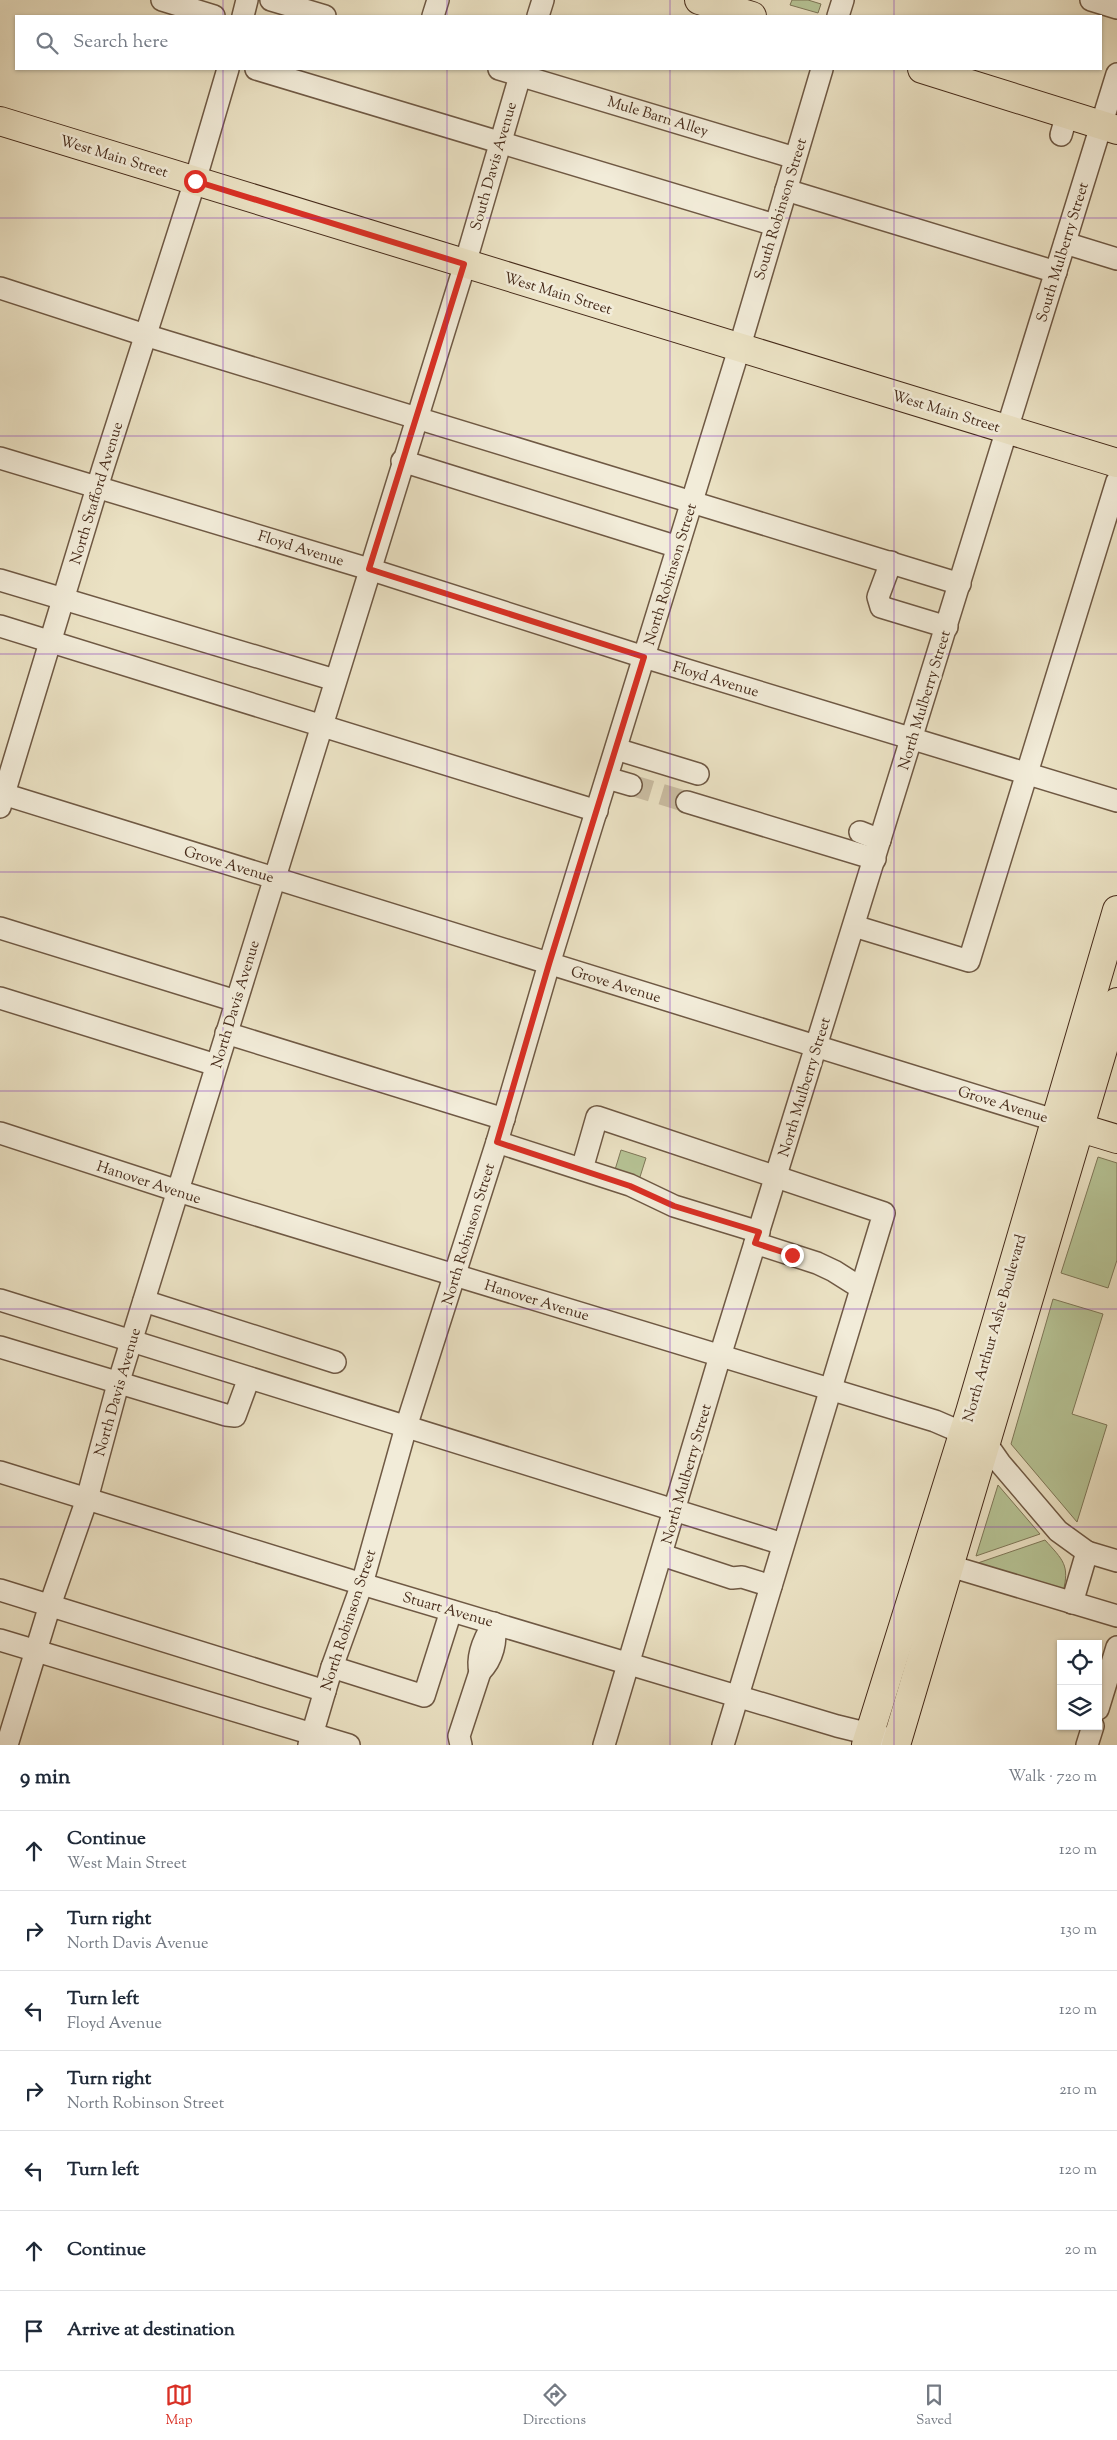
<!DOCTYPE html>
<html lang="en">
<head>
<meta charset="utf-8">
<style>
	:root { --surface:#fff; --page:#f6f6f7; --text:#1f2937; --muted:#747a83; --line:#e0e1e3; --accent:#d93025 }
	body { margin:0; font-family:"Sorts Mill Goudy",serif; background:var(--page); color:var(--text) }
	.controls { position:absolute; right:15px; bottom:15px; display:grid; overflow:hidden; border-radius:0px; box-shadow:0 1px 4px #0004 }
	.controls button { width:45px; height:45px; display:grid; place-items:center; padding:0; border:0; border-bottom:1px solid var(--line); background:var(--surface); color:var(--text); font:25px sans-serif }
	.stop { position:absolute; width:15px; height:15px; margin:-11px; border:4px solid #d93025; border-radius:50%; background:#fff }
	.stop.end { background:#d93025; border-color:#fff; box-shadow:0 1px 5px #0008 }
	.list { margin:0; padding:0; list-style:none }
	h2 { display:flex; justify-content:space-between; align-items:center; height:65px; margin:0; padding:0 20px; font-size:21px }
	h2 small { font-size:16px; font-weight:400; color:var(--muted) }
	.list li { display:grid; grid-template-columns:32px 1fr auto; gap:15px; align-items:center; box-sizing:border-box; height:80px; padding:0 20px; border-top:1px solid var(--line) }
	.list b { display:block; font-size:19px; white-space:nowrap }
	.list p { margin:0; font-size:16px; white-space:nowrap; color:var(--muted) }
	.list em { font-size:16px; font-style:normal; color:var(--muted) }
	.icon { flex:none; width:28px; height:28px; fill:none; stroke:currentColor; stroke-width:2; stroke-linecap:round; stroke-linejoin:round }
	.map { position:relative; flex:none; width:1117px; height:1745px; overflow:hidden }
	.search { position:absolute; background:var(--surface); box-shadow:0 1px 4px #0004; left:15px; right:15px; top:15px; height:55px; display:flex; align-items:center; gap:12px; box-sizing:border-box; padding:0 18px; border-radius:0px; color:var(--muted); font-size:19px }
	.sheet { height:625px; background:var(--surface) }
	nav { display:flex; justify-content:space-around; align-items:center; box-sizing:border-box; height:70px; border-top:1px solid var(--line); background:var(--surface); font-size:14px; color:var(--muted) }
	nav a { display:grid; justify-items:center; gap:2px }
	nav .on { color:var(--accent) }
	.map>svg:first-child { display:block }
	.green { fill:#b6c395; stroke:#7e7758 }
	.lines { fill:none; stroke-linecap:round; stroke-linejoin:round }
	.minor-tunnel { stroke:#cabda2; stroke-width:21; stroke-dasharray:21 11; stroke-linecap:butt }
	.minor-casing { stroke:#6f5944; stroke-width:24 }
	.major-casing { stroke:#462b1a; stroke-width:30 }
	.minor { stroke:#f2ecd9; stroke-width:21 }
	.major { stroke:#ebe2c4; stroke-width:28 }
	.route { stroke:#d93025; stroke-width:6 }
	.grid { fill:none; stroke:#7b2cbf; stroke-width:1; stroke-opacity:0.55 }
	.labels { text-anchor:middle; stroke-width:5; stroke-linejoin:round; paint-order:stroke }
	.street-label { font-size:15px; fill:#462b1a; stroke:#f2ecd9 }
</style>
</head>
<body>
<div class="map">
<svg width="1117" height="1745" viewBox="0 0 1117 1745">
	<rect width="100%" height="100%" fill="#ebe2c4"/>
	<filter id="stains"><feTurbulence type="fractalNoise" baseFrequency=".004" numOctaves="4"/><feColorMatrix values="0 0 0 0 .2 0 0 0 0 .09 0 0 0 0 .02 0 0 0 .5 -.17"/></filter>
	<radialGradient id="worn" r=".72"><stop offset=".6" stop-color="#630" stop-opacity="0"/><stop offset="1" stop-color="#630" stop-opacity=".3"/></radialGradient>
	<g class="green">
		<polygon points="792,0 808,0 821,4 818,13 790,5"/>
		<polygon points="621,1150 646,1158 639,1180 614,1173"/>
		<polygon points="1098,1157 1117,1163 1117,1260 1108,1288 1061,1273"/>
		<polygon points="1053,1299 1103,1314 1072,1414 1107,1425 1077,1522 1011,1444"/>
		<polygon points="998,1485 1040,1534 976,1556"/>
		<path d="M1045,1540C1063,1560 1070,1565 1063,1592L972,1565Z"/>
	</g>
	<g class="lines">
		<polyline class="minor-tunnel" points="631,785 687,802"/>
		<defs>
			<g id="minor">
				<polyline points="162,0 214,16"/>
				<polyline points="271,0 325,16"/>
				<polyline points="1091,0 1117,8"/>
				<polyline points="243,16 247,0"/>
				<polyline points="433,16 438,0"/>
				<polyline points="538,16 543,0"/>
				<polyline points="838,16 843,0"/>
				<polyline points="256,69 775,225"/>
				<polyline points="499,69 795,158"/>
				<polyline points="1061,135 1067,114"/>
				<polyline points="786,190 1056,272"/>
				<polyline points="1065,243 1117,259"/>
				<polyline points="0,288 145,335 960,584"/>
				<polyline points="0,458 369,569 644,657 1117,801"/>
				<polyline points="402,461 678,547"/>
				<polyline points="891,562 878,597 881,607 947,627"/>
				<polyline points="0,580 335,680"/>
				<polyline points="0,626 597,811"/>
				<polyline points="616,749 698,774"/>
				<polyline points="607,778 631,785"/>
				<polyline points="0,793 1054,1120"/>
				<polyline points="687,802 875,859"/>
				<polyline points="0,807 103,468 195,181 228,69"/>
				<polyline points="860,832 880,840"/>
				<polyline points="854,926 969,961 1117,481"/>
				<polyline points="0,928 236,1001"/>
				<polyline points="0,998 216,1065"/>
				<polyline points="226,1033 504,1119"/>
				<polyline points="0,1133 178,1191 935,1421 986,1443 1000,1463 1058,1531 1087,1552"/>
				<polyline points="497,1142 630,1185 674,1206 759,1232"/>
				<polyline points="582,1169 597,1117 884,1213 723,1745"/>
				<polyline points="755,1243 817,1263 834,1271 861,1288"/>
				<polyline points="0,1300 783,1544"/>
				<polyline points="144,1301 335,1362"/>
				<polyline points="0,1347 226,1415 235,1416 249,1378"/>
				<polyline points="0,1472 362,1584 837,1726 898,1741"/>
				<polyline points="662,1555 732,1578 742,1577 771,1586"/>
				<polyline points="950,1566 1117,1616"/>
				<polyline points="0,1590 325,1691"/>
				<polyline points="1072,1603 1087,1552 1117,1561"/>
				<path d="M494,1623C497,1641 493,1659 480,1672C476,1656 485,1637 494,1623Z"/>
				<polyline points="0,1640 349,1745"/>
				<polyline points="332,1667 424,1696 451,1611"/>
				<polyline points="1098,1709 1117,1647"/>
				<polyline points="7,1745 50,1605 87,1499 118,1384 465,264 522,69"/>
				<polyline points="309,1745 332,1667 362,1584 406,1427 497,1142 549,964 739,349 822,69"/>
				<polyline points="461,1745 459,1736 480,1672"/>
				<polyline points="604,1745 720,1356 1117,74"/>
				<polyline points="1087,1745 1093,1726"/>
			</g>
			<g id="major">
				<polyline points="699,0 752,16"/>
				<polyline points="922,69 1117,130"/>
				<polyline points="0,121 1117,463"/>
				<polyline points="1064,1123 1117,1139"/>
				<polyline points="866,1745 970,1412 1117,910"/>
				<polyline points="896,1745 1117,1002"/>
			</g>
		</defs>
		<use href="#minor" class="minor-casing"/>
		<use href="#major" class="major-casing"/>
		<use href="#minor" class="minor"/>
		<use href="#major" class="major"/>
	</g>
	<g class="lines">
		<polyline class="route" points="195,181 464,264 369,569 644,657 549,964 497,1142 630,1186 674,1206 759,1232 755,1243 792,1255"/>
	</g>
	<path class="grid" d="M223,0V16M447,0V16M670,0V16M894,0V16M223,69V1745M447,69V1745M670,69V1745M894,69V1745M0,218H1117M0,436H1117M0,654H1117M0,872H1117M0,1091H1117M0,1309H1117M0,1527H1117"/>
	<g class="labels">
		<g class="street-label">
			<text transform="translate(658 116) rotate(17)" y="5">Mule Barn Alley</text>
			<text transform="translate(114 156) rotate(17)" y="5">West Main Street</text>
			<text transform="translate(493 166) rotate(-74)" y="5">South Davis Avenue</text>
			<text transform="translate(780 209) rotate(-73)" y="5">South Robinson Street</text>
			<text transform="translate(1062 252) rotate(-73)" y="5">South Mulberry Street</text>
			<text transform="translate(558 293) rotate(17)" y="5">West Main Street</text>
			<text transform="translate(946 411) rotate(17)" y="5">West Main Street</text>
			<text transform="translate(96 493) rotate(-73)" y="5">North Stafford Avenue</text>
			<text transform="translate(301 548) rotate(17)" y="5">Floyd Avenue</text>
			<text transform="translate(670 574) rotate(-73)" y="5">North Robinson Street</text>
			<text transform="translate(716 679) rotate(17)" y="5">Floyd Avenue</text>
			<text transform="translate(924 700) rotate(-73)" y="5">North Mulberry Street</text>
			<text transform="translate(229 864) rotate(17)" y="5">Grove Avenue</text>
			<text transform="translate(616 984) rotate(17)" y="5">Grove Avenue</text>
			<text transform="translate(235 1004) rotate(-73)" y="5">North Davis Avenue</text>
			<text transform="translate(804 1087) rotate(-73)" y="5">North Mulberry Street</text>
			<text transform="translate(1003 1104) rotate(17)" y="5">Grove Avenue</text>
			<text transform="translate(149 1182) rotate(18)" y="5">Hanover Avenue</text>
			<text transform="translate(468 1234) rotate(-73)" y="5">North Robinson Street</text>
			<text transform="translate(537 1300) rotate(17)" y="5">Hanover Avenue</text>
			<text transform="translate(994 1328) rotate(-74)" y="5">North Arthur Ashe Boulevard</text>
			<text transform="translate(117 1392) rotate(-74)" y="5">North Davis Avenue</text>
			<text transform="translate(686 1474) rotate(-74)" y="5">North Mulberry Street</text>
			<text transform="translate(448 1609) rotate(16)" y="5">Stuart Avenue</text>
			<text transform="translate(348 1620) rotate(-72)" y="5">North Robinson Street</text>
		</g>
	</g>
	<rect width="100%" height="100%" filter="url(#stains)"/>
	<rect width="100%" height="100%" fill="url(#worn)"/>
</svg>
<div class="controls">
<button><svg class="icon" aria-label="locate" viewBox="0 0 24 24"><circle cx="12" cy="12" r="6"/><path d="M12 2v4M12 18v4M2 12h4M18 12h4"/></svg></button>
<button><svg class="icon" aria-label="layers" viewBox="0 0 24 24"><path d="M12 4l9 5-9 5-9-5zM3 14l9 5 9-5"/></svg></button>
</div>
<div class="stop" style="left:195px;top:181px"></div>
<div class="stop end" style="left:792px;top:1255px"></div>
<div class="search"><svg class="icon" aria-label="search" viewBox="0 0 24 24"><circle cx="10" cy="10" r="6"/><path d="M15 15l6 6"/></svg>Search here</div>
</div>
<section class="sheet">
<h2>9 min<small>Walk · 720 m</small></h2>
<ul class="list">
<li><svg class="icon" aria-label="ahead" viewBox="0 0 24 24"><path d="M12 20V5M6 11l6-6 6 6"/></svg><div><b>Continue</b><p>West Main Street</p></div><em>120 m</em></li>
<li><svg class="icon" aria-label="right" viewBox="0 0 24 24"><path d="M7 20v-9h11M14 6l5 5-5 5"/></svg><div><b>Turn right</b><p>North Davis Avenue</p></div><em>130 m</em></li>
<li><svg class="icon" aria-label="left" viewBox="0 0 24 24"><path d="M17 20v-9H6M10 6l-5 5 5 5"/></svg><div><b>Turn left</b><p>Floyd Avenue</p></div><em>120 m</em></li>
<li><svg class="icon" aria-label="right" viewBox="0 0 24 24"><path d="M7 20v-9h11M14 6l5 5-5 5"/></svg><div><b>Turn right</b><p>North Robinson Street</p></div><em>210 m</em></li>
<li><svg class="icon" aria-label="left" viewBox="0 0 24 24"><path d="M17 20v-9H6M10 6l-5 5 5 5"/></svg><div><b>Turn left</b></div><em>120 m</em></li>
<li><svg class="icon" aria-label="ahead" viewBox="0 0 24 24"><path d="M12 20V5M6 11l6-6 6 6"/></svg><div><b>Continue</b></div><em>20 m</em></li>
<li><svg class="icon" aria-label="arrive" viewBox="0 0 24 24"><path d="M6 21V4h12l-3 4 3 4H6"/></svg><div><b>Arrive at destination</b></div></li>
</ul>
</section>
<nav>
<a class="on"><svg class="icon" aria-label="map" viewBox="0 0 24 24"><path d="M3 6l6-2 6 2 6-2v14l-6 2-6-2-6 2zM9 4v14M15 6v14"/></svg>Map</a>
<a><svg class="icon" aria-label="directions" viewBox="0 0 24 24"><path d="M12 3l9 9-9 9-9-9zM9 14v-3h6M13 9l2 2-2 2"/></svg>Directions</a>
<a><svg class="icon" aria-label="saved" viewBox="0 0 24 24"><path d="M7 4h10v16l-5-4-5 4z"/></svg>Saved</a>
</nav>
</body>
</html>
